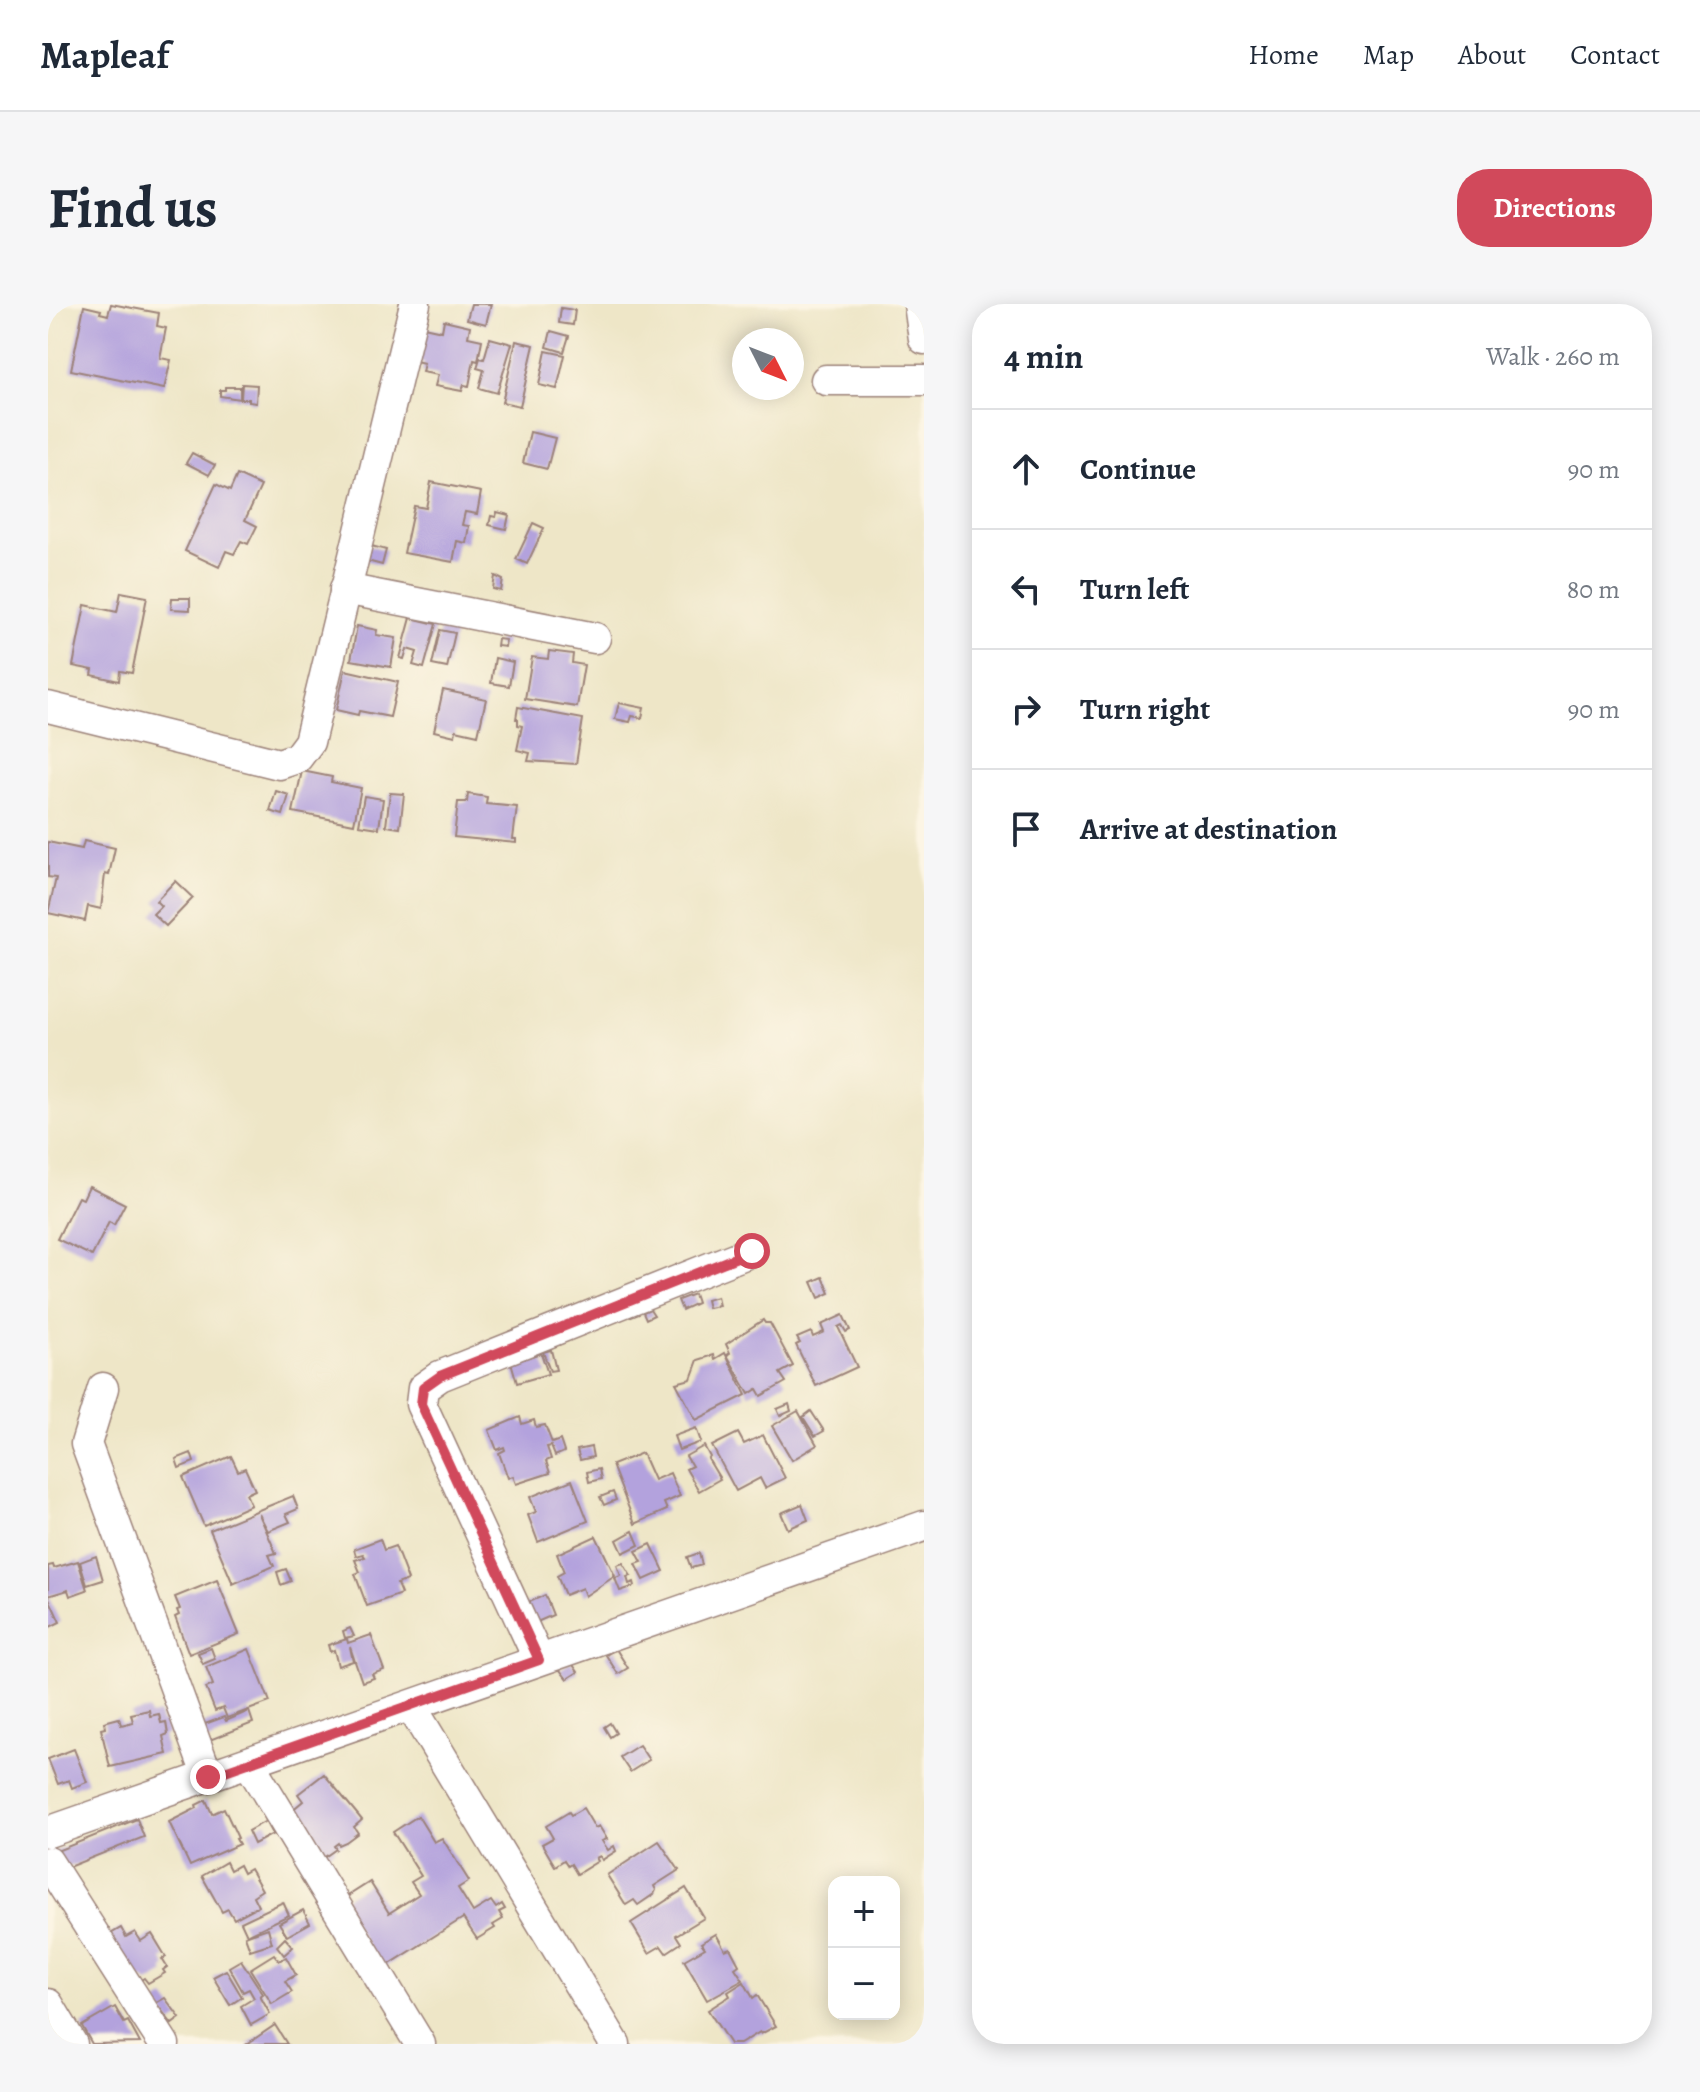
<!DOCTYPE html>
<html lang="en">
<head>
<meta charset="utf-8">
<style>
	:root { --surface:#fff; --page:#f6f6f7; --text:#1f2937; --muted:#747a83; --line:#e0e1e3; --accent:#d1495b }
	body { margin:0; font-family:Alegreya,serif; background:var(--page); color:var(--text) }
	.controls { position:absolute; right:24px; bottom:24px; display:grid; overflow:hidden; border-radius:16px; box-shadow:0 4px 20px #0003 }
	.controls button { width:72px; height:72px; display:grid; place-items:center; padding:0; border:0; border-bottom:2px solid var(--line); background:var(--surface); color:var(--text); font:40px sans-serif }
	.compass { position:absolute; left:684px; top:24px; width:72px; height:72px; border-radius:50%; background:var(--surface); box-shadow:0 4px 20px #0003; rotate:132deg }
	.stop { position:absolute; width:24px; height:24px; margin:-18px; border:6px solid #d1495b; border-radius:50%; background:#fff }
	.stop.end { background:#d1495b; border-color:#fff; box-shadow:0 2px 8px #0008 }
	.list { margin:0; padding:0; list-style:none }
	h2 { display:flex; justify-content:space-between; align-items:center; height:104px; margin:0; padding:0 32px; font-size:34px }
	h2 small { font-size:26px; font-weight:400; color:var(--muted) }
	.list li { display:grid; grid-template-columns:52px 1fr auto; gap:24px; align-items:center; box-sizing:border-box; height:120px; padding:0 32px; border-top:2px solid var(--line) }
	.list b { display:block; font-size:30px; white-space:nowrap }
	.list em { font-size:26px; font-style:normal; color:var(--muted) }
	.icon { flex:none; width:44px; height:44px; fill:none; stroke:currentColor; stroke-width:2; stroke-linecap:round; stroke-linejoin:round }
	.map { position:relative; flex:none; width:876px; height:1740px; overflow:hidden; border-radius:32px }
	header { display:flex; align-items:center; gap:48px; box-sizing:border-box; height:112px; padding:0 40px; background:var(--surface); border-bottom:2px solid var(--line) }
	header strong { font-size:38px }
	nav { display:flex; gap:44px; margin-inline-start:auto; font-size:28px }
	.intro { display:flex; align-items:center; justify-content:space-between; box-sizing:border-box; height:192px; padding:0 48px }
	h1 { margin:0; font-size:56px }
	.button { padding:20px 36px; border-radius:32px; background:var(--accent); color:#fff; font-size:28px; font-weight:700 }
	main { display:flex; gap:48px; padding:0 48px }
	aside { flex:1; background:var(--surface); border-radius:32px; box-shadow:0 4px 20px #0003 }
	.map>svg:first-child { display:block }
	.building { fill:#b3a2dd }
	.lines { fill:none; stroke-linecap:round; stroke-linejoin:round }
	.minor-casing { stroke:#9c8279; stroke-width:33 }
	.minor { stroke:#fff; stroke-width:30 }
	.route { stroke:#d1495b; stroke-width:10 }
</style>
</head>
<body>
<header>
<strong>Mapleaf</strong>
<nav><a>Home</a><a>Map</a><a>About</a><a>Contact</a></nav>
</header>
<div class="intro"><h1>Find us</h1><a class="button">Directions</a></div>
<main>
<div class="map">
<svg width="876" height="1740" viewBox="0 0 876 1740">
	<rect width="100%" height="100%" fill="#fcf5e5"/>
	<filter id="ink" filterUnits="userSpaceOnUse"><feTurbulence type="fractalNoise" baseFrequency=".0125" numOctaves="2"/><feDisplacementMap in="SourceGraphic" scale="16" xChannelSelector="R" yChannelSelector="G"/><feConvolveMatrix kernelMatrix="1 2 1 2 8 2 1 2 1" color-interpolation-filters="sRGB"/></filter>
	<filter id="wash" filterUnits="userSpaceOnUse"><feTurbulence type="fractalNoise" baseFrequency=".006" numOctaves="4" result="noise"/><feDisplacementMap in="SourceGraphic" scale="32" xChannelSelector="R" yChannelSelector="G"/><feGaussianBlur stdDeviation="1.8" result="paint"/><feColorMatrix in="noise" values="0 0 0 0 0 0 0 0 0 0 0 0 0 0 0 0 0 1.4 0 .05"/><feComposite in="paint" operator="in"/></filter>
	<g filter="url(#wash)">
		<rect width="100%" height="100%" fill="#eee6c7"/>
		<g id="blocks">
			<g class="building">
				<polygon points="63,0 111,9 109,22 118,24 112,54 123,56 116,85 23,66 36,2 53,6 52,9 60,11"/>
				<polygon points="423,0 443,0 438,20 419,15"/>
				<polygon points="513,4 527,6 525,21 511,19"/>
				<polygon points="396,16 422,22 420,33 434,36 430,57 426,56 421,82 416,81 414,87 387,82 390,71 374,68 376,59 363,56 371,22 394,27"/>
				<polygon points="503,27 521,32 516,48 499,43"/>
				<polygon points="442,34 464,40 449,89 431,84 436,66 429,64 432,54 436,55"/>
				<polygon points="468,37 486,41 472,102 454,98"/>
				<polygon points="498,47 517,51 509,85 491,81"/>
				<polygon points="194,80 209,81 208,99 201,98 201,95 193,95"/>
				<polygon points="177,83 192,83 192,95 172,92 172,86 177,86"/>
				<polygon points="482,128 507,134 499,165 475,159"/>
				<polygon points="144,149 167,161 161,171 138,159"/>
				<polygon points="189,171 213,182 197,216 209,222 200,240 193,237 186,250 178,247 171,263 137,247 168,180 182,187"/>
				<polygon points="383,178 433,188 429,210 417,208 414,221 421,222 418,239 409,237 405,258 356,249 366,202 378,204"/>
				<polygon points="449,208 461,211 458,225 441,221 443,212 448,213"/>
				<polygon points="485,219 496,224 479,260 468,255"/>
				<polygon points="316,240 338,246 334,261 312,255"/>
				<polygon points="447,272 455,276 453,287 445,285"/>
				<polygon points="73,288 99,293 84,369 72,367 71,377 44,371 45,366 25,362 37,301 69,308"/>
				<polygon points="124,294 142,294 142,306 123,305"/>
				<polygon points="363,314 388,320 376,364 365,361 369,348 359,345 356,355 352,354"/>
				<polygon points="309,322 329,326 328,331 348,334 343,363 303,356"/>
				<polygon points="392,326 407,329 399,364 384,361"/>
				<polygon points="450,335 458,336 457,343 449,342"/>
				<polygon points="501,347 525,350 524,359 536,361 529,403 477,395 484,353 500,355"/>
				<polygon points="447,354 465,358 461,382 443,379"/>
				<polygon points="297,366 350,378 342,413 311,407 310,411 288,406"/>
				<polygon points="395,386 438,395 430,431 408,426 407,432 386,427"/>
				<polygon points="571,399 596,404 594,414 584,412 582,418 567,415"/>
				<polygon points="470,403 535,415 528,460 480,457 482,449 469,446 474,422 470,421 470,415 468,415"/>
				<polygon points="254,467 284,473 283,478 313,484 306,520 245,508"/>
				<polygon points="228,487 241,491 235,511 222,507"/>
				<polygon points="342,489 356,490 352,524 338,522"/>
				<polygon points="420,490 439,493 438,500 469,503 465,535 468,535 468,539 406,533 410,498 419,498"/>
				<polygon points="316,492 335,495 331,524 311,521"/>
				<polygon points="36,537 67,544 61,571 57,570 53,605 40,602 37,617 0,609 8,574 0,573 0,538 34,545"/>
				<polygon points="127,577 145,594 118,622 105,610 113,602 108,597"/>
				<polygon points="41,882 77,900 66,921 61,918 44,952 9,935 30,893 35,895"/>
				<polygon points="775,973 782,989 771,994 764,978"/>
				<polygon points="646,990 649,999 634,1006 630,996"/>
				<polygon points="669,993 671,1002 660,1004 658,996"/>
				<polygon points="602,1005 606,1011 598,1015 595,1008"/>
				<polygon points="795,1011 802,1026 798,1028 794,1021 790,1023 809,1063 768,1082 748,1041 752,1039 749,1034 763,1028 765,1033 776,1028 773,1021"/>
				<polygon points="715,1016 717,1019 722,1019 745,1062 732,1069 738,1078 713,1092 709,1085 701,1090 679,1051 682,1049 678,1040"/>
				<polygon points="503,1046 508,1066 502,1067 495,1048"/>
				<polygon points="493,1049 500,1070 469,1079 463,1058"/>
				<polygon points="677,1049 698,1091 648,1116 628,1079 643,1075 650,1056 666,1051 667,1055"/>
				<polygon points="741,1100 743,1107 732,1112 729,1105"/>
				<polygon points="750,1107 769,1141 744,1156 724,1122"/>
				<polygon points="763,1107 776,1127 767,1132 755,1113"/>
				<polygon points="472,1113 474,1120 486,1116 488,1123 497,1121 504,1139 512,1136 516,1148 507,1152 503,1142 499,1143 503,1155 498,1157 502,1169 468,1180 465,1172 460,1174 451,1149 457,1146 456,1143 449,1146 441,1126"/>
				<polygon points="648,1124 653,1138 631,1146 626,1132"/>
				<polygon points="690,1129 696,1140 715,1131 737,1174 717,1184 712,1174 688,1187 664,1142"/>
				<polygon points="656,1142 662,1153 660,1155 672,1175 651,1187 638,1165 644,1162 638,1152"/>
				<polygon points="543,1143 545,1153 532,1156 529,1146"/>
				<polygon points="143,1149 146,1158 131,1164 128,1155"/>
				<polygon points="594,1149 606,1176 622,1169 632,1192 616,1199 619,1206 587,1220 564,1161"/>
				<polygon points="183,1152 190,1167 197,1164 207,1186 198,1190 203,1201 156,1222 135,1173"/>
				<polygon points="551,1165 553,1175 541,1178 539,1168"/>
				<polygon points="524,1176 540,1217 490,1238 480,1211 488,1208 482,1193"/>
				<polygon points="565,1188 568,1196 556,1201 552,1193"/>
				<polygon points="245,1192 250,1205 238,1210 242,1218 220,1227 211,1210 228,1249 221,1251 226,1262 185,1280 162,1226"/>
				<polygon points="754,1200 760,1216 740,1225 733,1209"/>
				<polygon points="585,1227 591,1241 575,1249 569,1236"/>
				<polygon points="548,1232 567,1272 537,1292 534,1284 517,1291 509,1272 516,1268 509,1250"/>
				<polygon points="332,1235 336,1246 347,1242 360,1276 349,1280 353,1290 319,1302 307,1270 312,1268 307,1256 317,1253 315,1250 308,1252 306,1245"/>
				<polygon points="603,1240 616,1267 596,1276 588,1260 594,1258 588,1247"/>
				<polygon points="651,1249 654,1261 643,1264 639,1253"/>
				<polygon points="48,1252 55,1276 39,1281 32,1258"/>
				<polygon points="30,1257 39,1286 22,1292 20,1286 0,1292 12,1318 0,1324 0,1262 5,1261 6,1264"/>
				<polygon points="575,1259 583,1272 579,1273 581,1280 586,1278 587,1282 572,1287 567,1274 573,1272 569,1261"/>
				<polygon points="238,1265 243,1277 233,1281 229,1268"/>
				<polygon points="169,1276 191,1330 141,1350 127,1313 131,1311 129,1306 132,1305 127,1293"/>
				<polygon points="497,1291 505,1311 482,1321 477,1300"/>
				<polygon points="302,1324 306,1332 297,1334 295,1327"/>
				<polygon points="323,1331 336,1366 324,1370 326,1374 314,1378 302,1343 305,1357 290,1362 286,1346 282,1348 280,1341 299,1335 300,1339"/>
				<polygon points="163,1344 167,1355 155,1360 150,1349"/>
				<polygon points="201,1345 222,1398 179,1414 175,1404 167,1407 158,1384 165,1381 158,1363"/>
				<polygon points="568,1345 580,1364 570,1370 558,1351"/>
				<polygon points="523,1358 530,1368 519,1375 512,1366"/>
				<polygon points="101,1406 102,1412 111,1410 113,1419 118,1418 120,1430 115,1432 119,1450 62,1463 53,1425 57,1424 56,1418 71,1414 73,1421 85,1418 83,1410"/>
				<polygon points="201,1407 205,1419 149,1441 143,1425 176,1413 178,1417"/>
				<polygon points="562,1419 568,1429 562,1433 556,1423"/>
				<polygon points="591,1441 601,1456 582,1468 572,1453"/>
				<polygon points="26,1445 39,1478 24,1484 21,1476 10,1480 0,1455"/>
				<polygon points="276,1470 314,1516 306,1523 310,1529 298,1538 291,1541 290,1539 286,1542 288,1545 271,1557 242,1508 255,1497 250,1490"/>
				<polygon points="158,1496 164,1510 176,1504 190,1534 188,1535 191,1540 142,1562 121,1518 149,1504 148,1501"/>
				<polygon points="535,1504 547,1524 551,1522 559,1535 554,1537 560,1546 566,1542 568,1547 554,1556 552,1552 548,1554 550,1557 529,1570 523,1560 520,1562 516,1556 507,1562 494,1540 505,1534 498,1522 521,1508 523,1511"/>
				<polygon points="370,1512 386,1538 394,1534 421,1577 410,1584 425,1608 443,1597 448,1604 454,1600 457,1605 451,1608 455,1615 445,1621 447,1624 429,1635 415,1614 334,1665 292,1597 322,1578 341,1609 371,1590 363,1578 373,1572 345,1528"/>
				<polygon points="89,1515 96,1533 8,1568 1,1550"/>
				<polygon points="218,1517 225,1530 206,1540 200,1527"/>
				<polygon points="611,1537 631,1566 606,1582 608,1586 606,1590 590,1601 586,1596 578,1601 559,1571"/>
				<polygon points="178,1558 182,1566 191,1561 195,1569 202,1565 214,1586 205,1592 210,1602 186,1615 180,1605 174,1608 154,1572"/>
				<polygon points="638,1584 656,1614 628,1631 633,1639 618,1649 613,1642 601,1649 583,1619"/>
				<polygon points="235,1598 241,1611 199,1631 193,1618"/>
				<polygon points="255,1606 262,1619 239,1632 231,1619"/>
				<polygon points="73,1624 78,1633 87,1628 93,1637 104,1630 118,1653 114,1655 119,1663 115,1666 117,1669 100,1679 96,1674 85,1681 61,1631"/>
				<polygon points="220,1624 224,1639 202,1646 197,1632"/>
				<polygon points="668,1630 677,1646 682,1644 691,1661 687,1664 695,1676 659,1696 636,1656 657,1644 653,1639"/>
				<polygon points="237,1634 245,1643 236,1651 229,1642"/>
				<polygon points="226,1650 231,1657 238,1653 248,1671 237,1677 244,1688 224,1700 202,1665"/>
				<polygon points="193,1656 215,1690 212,1692 222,1710 203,1721 193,1702 206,1694 201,1685 195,1688 181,1663"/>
				<polygon points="178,1666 194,1693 182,1701 165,1673"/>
				<polygon points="696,1678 705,1694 709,1691 728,1722 713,1730 712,1728 692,1740 682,1740 660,1706 682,1692 680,1688"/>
				<polygon points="117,1694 132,1714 124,1720 108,1699"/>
				<polygon points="67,1703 76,1719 80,1717 92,1739 44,1740 34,1722"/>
				<polygon points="227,1721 239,1740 199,1740"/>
			</g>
		</g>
	</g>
	<g filter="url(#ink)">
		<use href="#blocks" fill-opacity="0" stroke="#9c8279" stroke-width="2"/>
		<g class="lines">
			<defs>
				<g id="minor">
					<polyline points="871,0 876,35"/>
					<polyline points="778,76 876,76"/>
					<polyline points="297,285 547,334"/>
					<polyline points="0,403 231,460 249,454 261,438 367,0"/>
					<polyline points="55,1084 38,1140 160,1473"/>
					<polyline points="491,1356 373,1100 375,1084 392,1072 704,947"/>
					<polyline points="363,1402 567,1740"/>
					<polyline points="201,1459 372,1740"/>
					<polyline points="0,1528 876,1222"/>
					<polyline points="0,1558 116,1740"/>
					<polyline points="0,1700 24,1740"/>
				</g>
			</defs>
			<use href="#minor" class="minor-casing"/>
			<use href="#minor" class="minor"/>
		</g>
	</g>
	<g class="lines" filter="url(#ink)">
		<polyline class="route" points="160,1473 491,1356 373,1100 375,1084 392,1072 704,947"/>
	</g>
</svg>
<div class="controls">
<button>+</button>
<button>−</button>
</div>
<svg class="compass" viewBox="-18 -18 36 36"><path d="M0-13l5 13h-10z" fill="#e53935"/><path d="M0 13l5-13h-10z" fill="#747a83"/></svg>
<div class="stop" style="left:704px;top:947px"></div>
<div class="stop end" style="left:160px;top:1473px"></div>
</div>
<aside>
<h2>4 min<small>Walk · 260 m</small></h2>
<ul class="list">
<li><svg class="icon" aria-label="ahead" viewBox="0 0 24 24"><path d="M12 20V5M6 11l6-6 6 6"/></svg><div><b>Continue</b></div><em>90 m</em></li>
<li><svg class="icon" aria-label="left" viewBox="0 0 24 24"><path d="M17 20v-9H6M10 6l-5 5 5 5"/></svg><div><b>Turn left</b></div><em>80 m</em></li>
<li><svg class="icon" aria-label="right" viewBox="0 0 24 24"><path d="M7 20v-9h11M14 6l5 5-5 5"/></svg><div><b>Turn right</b></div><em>90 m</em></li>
<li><svg class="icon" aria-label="arrive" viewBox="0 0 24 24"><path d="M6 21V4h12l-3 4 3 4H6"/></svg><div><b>Arrive at destination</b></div></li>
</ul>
</aside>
</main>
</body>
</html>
